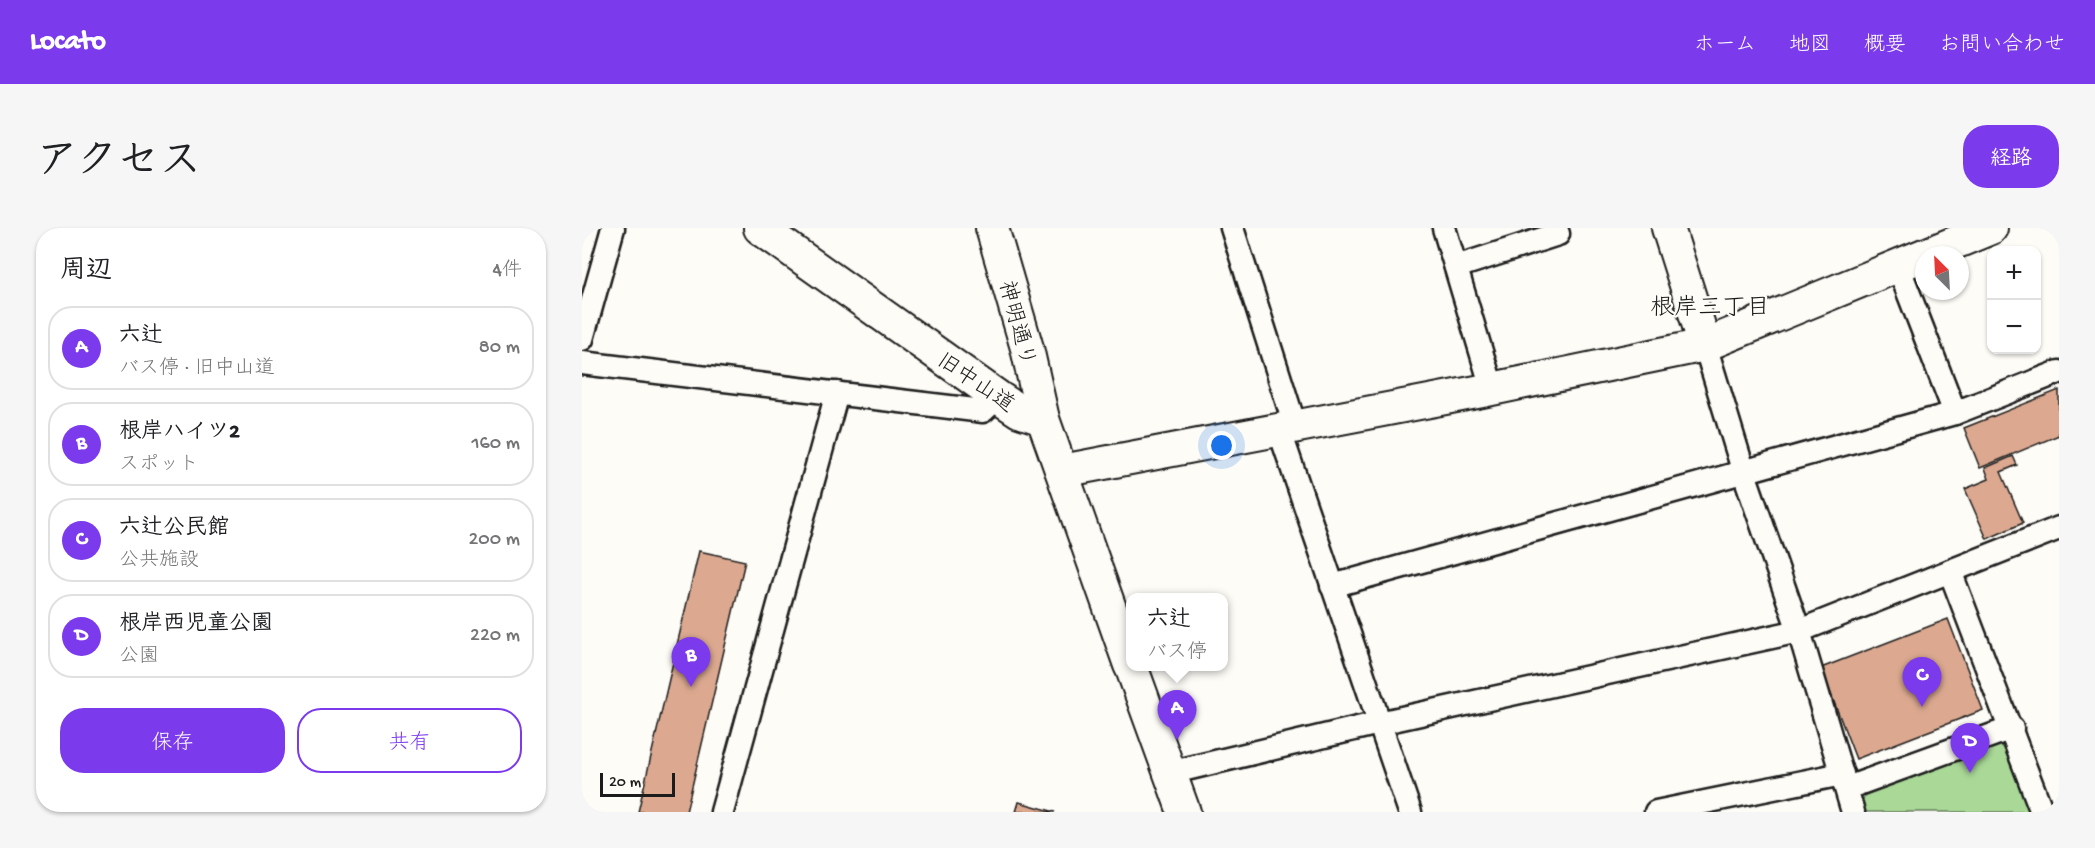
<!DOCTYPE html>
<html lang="ja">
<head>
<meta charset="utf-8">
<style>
	:root { --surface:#fff; --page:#f6f6f6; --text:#202124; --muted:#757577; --line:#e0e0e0; --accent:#7c3aed }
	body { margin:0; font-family:"Gochi Hand","Klee One",sans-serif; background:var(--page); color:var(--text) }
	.controls { position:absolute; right:18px; top:18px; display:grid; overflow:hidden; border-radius:12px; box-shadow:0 2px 4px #0004 }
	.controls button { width:54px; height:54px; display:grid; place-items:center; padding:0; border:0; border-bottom:2px solid var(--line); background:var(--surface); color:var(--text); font:30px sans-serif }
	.compass { position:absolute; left:1333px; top:18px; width:54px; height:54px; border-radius:50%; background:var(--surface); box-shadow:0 2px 4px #0004; rotate:336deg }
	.scale { position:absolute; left:18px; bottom:15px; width:75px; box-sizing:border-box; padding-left:6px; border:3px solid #1c1c1c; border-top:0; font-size:16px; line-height:21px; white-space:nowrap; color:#1c1c1c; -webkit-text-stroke:4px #fdfcf7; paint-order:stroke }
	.you { position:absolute; left:640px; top:218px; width:21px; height:21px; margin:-15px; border:4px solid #fff; border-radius:50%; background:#1a73e8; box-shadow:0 0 0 9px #1a73e833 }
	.badge { display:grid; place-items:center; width:39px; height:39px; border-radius:50%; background:var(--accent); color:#fff; font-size:20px; font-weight:700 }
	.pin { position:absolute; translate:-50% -50px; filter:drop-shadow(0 2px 3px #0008) }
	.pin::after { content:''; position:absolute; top:32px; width:21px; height:18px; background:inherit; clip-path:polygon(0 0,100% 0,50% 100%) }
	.popup { position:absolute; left:544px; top:365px; width:102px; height:78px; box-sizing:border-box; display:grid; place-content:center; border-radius:12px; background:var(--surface); filter:drop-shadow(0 2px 4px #0005); font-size:20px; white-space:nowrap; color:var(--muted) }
	.popup b { font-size:22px; color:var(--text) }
	.popup::after { content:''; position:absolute; left:50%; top:100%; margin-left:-12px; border:12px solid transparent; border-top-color:var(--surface) }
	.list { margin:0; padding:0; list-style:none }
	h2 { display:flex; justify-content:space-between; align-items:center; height:78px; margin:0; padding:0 24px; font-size:26px }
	h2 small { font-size:20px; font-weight:400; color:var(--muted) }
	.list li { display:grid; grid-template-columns:39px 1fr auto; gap:18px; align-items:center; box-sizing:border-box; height:84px; margin:0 12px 12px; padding:0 12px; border:2px solid var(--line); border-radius:24px }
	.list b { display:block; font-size:22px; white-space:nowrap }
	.list p { margin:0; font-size:20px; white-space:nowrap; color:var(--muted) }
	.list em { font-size:20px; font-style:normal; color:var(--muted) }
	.actions { display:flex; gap:12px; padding:18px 24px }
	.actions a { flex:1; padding:14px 0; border:2px solid var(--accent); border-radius:24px; text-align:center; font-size:21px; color:var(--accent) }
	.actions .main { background:var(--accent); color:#fff }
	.map { position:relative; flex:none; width:1477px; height:584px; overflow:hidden; border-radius:24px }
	header { display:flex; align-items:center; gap:36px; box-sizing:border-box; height:84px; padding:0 30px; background:var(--accent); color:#fff }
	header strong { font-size:28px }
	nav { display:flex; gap:33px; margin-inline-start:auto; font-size:21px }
	.intro { display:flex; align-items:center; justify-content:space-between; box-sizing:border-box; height:144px; padding:0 36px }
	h1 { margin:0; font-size:42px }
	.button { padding:15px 27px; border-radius:24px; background:var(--accent); color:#fff; font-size:21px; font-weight:700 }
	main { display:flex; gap:36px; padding:0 36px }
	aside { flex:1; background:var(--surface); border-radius:24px; box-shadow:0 2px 4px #0004 }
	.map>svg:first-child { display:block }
	.green { fill:#a9d897; stroke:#627a5a; stroke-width:1.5 }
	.building { fill:#dca990; stroke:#1c1c1c; stroke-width:1.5 }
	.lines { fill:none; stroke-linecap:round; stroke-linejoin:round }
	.street-casing { stroke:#1c1c1c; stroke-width:27 }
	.secondary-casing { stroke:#1c1c1c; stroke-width:36 }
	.street { stroke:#fdfcf7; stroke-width:22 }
	.secondary { stroke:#fdfcf7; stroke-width:32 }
	.labels { text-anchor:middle; stroke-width:4.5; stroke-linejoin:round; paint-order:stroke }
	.street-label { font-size:22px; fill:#1c1c1c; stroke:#fdfcf7 }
	.neighbourhood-label { font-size:24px; fill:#1c1c1c; stroke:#fdfcf7 }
</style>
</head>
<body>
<header>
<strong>Locato</strong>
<nav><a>ホーム</a><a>地図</a><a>概要</a><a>お問い合わせ</a></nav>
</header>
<div class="intro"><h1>アクセス</h1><a class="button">経路</a></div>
<main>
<aside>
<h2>周辺<small>4件</small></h2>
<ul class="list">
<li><span class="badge">A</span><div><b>六辻</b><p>バス停 · 旧中山道</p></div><em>80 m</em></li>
<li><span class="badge">B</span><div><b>根岸ハイツ2</b><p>スポット</p></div><em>160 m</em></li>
<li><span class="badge">C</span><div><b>六辻公民館</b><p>公共施設</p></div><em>200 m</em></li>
<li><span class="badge">D</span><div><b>根岸西児童公園</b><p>公園</p></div><em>220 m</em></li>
</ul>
<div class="actions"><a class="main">保存</a><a>共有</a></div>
</aside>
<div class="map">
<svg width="1477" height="584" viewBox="0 0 1477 584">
	<rect width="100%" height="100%" fill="#fdfcf7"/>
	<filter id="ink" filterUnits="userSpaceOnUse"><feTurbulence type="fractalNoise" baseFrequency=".0167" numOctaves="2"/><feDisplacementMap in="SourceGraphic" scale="12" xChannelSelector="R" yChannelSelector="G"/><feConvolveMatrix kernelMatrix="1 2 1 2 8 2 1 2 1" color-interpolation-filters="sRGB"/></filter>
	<g filter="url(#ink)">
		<polygon class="green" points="1417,516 1427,524 1450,584 1281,584 1278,576 1284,566"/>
		<g class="building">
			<polygon points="1477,162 1477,207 1398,240 1382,200"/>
			<polygon points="1431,228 1435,237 1419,244 1441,295 1405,311 1383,261 1407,251 1403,240"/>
			<polygon points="117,323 163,333 104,584 56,584"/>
			<polygon points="1366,391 1401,482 1274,531 1239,440"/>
			<polygon points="437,574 473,584 434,584"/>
		</g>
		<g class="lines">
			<defs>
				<g id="street">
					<polyline points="650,0 713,198"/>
					<polyline points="862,0 910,160"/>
					<polyline points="1316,38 1373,185"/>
					<polyline points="874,39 976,6 974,0"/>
					<polyline points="0,111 31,0"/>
					<polyline points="1123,117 1162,245 1217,403 1271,584"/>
					<polyline points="0,135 401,183 416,169"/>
					<polyline points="697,201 828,584"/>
					<polyline points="1368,343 1460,584"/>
					<polyline points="750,358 1373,185 1477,144"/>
					<polyline points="587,545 797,495 1217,403 1477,300"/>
					<polyline points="1265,560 1430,500"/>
					<polyline points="140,584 255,165"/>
					<polyline points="1074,584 1260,546"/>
				</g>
				<g id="secondary">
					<polyline points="178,0 416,169 437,183 461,191"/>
					<polyline points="410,0 445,120 461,191 548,437"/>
					<polyline points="1086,0 1123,117"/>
					<polyline points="1343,27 1409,0"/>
					<polyline points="480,243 900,163 1123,117 1342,27"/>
					<polyline points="549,438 602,584"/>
				</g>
			</defs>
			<use href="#street" class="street-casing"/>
			<use href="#secondary" class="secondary-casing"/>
			<use href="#street" class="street"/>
			<use href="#secondary" class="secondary"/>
		</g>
	</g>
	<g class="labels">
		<g class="street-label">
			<text transform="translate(437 95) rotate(75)" y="8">神明通り</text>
			<text transform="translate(395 153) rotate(34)" y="8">旧中山道</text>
		</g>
		<g class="neighbourhood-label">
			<text x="1128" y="86">根岸三丁目</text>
		</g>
	</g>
</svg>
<div class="controls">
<button>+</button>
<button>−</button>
</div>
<svg class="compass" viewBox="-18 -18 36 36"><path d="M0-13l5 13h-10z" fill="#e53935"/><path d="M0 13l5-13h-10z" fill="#757577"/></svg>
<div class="scale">20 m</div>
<div class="you"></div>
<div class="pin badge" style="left:595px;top:512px">A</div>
<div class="popup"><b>六辻</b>バス停</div>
<div class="pin badge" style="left:109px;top:459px">B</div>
<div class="pin badge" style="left:1340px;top:479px">C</div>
<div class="pin badge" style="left:1388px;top:545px">D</div>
</div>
</main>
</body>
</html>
